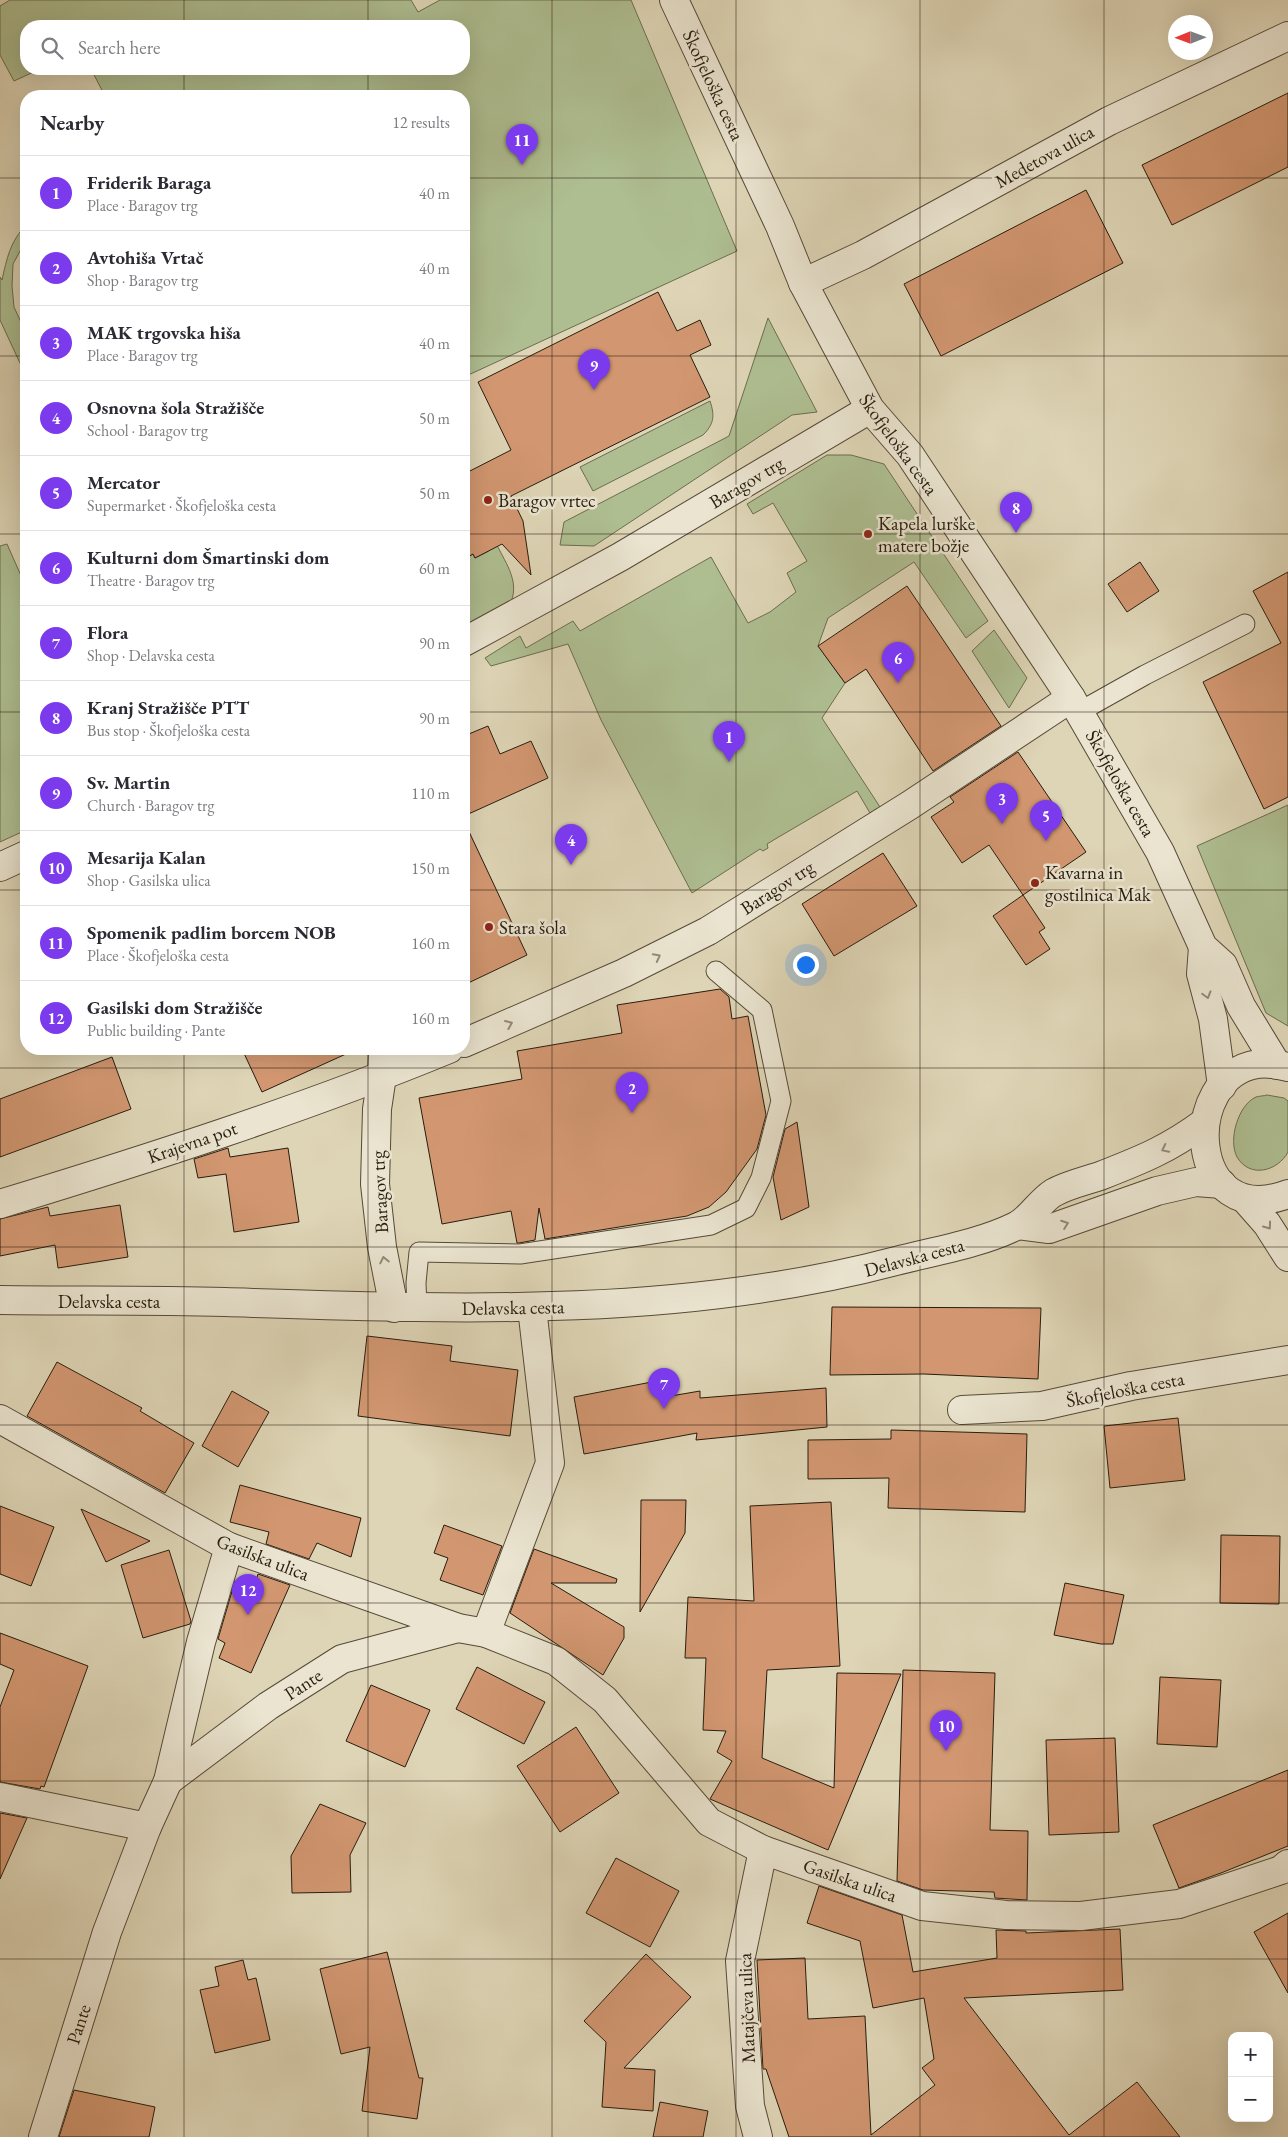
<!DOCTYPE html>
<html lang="en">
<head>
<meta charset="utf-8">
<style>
	:root { --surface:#fff; --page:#f7f7f7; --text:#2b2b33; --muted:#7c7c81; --line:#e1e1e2; --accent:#7c3aed }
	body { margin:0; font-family:"EB Garamond",serif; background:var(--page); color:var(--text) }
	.controls { position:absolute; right:15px; bottom:15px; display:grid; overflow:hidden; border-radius:10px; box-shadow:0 5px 20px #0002 }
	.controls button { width:45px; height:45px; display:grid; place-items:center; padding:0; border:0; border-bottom:1px solid var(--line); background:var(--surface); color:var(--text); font:25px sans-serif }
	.compass { position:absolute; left:1168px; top:15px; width:45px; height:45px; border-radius:50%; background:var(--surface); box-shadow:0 5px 20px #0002; rotate:269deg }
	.you { position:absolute; left:805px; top:964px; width:18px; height:18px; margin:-12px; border:4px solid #fff; border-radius:50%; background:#1a73e8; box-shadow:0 0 0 8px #1a73e833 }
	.badge { display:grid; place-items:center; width:32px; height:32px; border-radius:50%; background:var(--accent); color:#fff; font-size:16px; font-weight:700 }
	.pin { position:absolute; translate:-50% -41px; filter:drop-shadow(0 1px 2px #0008) }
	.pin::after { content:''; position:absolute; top:26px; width:18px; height:15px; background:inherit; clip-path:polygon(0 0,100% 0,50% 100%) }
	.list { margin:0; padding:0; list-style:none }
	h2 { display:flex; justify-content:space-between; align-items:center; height:65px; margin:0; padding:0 20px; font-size:21px }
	h2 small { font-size:16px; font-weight:400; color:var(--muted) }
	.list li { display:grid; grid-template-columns:32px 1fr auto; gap:15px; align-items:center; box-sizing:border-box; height:75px; padding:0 20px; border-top:1px solid var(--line) }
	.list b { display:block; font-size:19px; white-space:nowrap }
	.list p { margin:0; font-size:16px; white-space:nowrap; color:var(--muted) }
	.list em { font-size:16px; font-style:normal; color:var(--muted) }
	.icon { flex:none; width:28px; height:28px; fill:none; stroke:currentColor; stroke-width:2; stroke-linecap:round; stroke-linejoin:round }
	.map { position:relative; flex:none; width:1288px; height:2137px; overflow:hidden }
	.search { position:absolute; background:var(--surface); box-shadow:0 5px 20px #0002; left:20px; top:20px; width:450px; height:55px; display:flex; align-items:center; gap:12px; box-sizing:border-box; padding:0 18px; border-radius:20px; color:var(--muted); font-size:19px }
	.panel { position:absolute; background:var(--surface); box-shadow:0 5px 20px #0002; left:20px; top:90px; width:450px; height:965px; border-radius:20px }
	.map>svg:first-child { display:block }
	.green { fill:#aebe91; stroke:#6b6d50 }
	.building { fill:#d29771; stroke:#281c0e }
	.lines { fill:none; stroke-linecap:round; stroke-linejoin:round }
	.service-casing { stroke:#564a38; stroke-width:21 }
	.minor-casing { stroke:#564a38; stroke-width:30 }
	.tertiary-casing { stroke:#564a38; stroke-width:30 }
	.service { stroke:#eae4d0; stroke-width:19 }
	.minor { stroke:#eae4d0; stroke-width:28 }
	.tertiary { stroke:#eae4d0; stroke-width:28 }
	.oneway { stroke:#938a79 }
	.grid { fill:none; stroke:#281c0e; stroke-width:1; stroke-opacity:0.55 }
	.poi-dot { fill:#8f2418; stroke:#eae4d0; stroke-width:2 }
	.labels { text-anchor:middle; stroke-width:5; stroke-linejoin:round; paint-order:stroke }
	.street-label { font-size:19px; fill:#281c0e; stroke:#eae4d0 }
	.poi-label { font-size:19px; fill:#281c0e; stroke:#eae4d0; text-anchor:start }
</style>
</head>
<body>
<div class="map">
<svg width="1288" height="2137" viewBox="0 0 1288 2137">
	<rect width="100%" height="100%" fill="#ded5b6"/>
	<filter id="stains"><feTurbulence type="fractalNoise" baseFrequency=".004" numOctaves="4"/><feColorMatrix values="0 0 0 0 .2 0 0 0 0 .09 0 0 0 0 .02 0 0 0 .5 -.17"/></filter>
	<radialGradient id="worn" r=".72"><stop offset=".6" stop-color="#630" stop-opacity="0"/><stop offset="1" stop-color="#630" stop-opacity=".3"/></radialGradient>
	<g class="green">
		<polygon points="10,0 411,0 418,12 440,0 631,0 737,251 464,377 464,96 105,96 91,69 464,69 464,26 26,26 26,69 40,69 14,81 0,55 0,6"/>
		<path d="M26,225V240L13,264L12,286L14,307L26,333V376L0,320V277L2,280C7,258 10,242 26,225Z"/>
		<polygon points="768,318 817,412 792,415 594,546 560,545 564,522 729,436"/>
		<path d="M710,401C715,416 714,424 703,435L593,491L580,467Z"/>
		<polygon points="827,455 851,455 884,464 988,621 966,638 914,562 828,618 818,646 845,683 822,718 880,807 870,813 857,791 777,838 767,844 768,848 763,851 760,849 692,893 601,720 568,644 491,666 485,658 520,636 526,648 573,621 580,631 711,557 748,623 770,612 796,592 787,573 807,561 773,503 753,514 747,504"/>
		<path d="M495,541C504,561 520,580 511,602L464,627V559L473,554L475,558L489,551Z"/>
		<polygon points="7,544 26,587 26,830 0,842 0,546"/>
		<polygon points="994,630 1027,678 1009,708 972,651"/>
		<polygon points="1288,805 1288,1026 1266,1013 1197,846"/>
		<path d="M1267,1095L1284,1098L1288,1101V1152C1278,1171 1250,1179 1237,1157C1228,1140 1238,1105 1256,1097C1259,1096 1264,1096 1267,1095Z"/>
	</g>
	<g class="building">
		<polygon points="1288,93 1288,167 1172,225 1142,165"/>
		<polygon points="1086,190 1123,263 941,356 904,284"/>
		<polygon points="658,292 677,331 700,320 711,345 690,355 710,397 511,496 523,521 531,575 502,544 475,558 473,554 464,559 464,474 511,450 478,382"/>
		<polygon points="1140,562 1159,591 1127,612 1108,584"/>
		<polygon points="1288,572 1288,797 1264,809 1203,682 1281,643 1253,591"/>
		<polygon points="907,586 1001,726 933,771 866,669 845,683 818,646"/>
		<polygon points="488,726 500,754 531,741 548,778 464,816 464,736"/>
		<polygon points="1018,752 1086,852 1023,895 989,845 962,863 931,817 954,802 950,797"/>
		<polygon points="464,821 527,955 464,985"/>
		<polygon points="883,853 917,906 834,956 802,904"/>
		<polygon points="1023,895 1045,928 1039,932 1050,949 1026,965 993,916"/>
		<polygon points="720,989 729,997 732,1019 748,1016 766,1115 757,1149 726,1192 709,1207 687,1216 545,1239 539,1208 535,1240 519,1243 517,1243 511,1211 442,1224 419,1098 522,1079 517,1051 622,1033 617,1005"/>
		<polygon points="242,1049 357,1049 262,1092"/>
		<polygon points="112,1057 131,1109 0,1157 0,1099"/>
		<polygon points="797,1122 809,1207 781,1220 773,1177 785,1129"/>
		<polygon points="228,1148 230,1157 288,1148 299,1222 234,1232 226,1174 198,1178 194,1159"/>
		<polygon points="120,1205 128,1257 58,1268 55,1245 0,1256 0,1219 48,1207 50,1216"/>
		<polygon points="832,1307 1041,1308 1038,1379 924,1374 830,1375"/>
		<polygon points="367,1336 452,1346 450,1361 518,1370 510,1436 358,1416"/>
		<polygon points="57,1362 142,1408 140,1411 194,1443 165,1493 27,1416"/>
		<polygon points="662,1380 665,1397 700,1391 700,1398 826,1388 827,1427 696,1440 697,1433 584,1454 574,1397"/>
		<polygon points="232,1391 269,1412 238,1467 202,1446"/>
		<polygon points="1178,1418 1185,1480 1110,1488 1104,1426"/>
		<polygon points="891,1430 1027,1434 1025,1512 888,1508 889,1478 808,1479 808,1440 891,1439"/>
		<polygon points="240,1485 361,1518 351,1557 317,1543 309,1559 266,1544 269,1532 230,1522"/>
		<polygon points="641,1500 686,1500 685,1533 640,1612"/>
		<polygon points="831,1502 840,1666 767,1670 762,1758 834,1788 837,1673 901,1674 828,1850 710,1799 732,1761 717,1752 726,1731 703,1730 706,1658 685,1658 688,1597 754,1601 750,1506"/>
		<polygon points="0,1506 54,1527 31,1586 0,1574"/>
		<polygon points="81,1509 150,1541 106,1562"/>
		<polygon points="444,1525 502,1546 483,1595 440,1580 448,1558 434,1553"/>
		<polygon points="1221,1535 1280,1536 1279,1604 1220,1603"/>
		<polygon points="534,1549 617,1579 616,1583 551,1583 624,1627 624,1638 603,1675 510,1613"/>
		<polygon points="169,1550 191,1621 190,1624 143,1638 121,1565"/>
		<polygon points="258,1574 290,1585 251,1673 219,1658 225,1643 218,1639 235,1581 253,1590"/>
		<polygon points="1065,1583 1124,1595 1113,1644 1101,1644 1054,1635"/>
		<polygon points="0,1633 88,1666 44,1787 41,1786 40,1789 0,1782 0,1707 14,1670 0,1664"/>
		<polygon points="477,1667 545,1702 524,1744 456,1709"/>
		<polygon points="903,1670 995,1673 990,1830 1028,1831 1027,1900 995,1898 994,1892 923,1890 897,1881"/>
		<polygon points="1160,1677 1221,1680 1217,1747 1157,1744"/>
		<polygon points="371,1685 430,1710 405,1767 346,1741"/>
		<polygon points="576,1727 619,1793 560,1832 517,1766"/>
		<polygon points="1115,1738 1119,1832 1049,1835 1046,1740"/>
		<polygon points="1288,1770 1288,1846 1221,1873 1179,1888 1153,1825"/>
		<polygon points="320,1804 366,1823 350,1855 351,1892 292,1893 291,1856"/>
		<polygon points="0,1813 27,1818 0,1879"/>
		<polygon points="616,1858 679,1891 650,1947 586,1913"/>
		<polygon points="819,1886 902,1915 913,1972 997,1958 996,1930 1026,1931 1026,1933 1120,1929 1123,1990 964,1998 1069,2135 1137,2082 1180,2137 789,2137 766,2069 763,2069 757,1960 805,1958 808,2019 865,2016 871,2135 935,2085 922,2068 934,2059 924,1998 873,2008 860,1941 807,1923"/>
		<polygon points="1288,1913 1288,1993 1254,1932"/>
		<polygon points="387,1952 419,2078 423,2078 417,2119 362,2111 370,2047 341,2054 320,1969"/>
		<polygon points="646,1954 691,1997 624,2068 655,2070 653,2111 602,2107 606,2042 584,2021"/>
		<polygon points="243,1960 248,1980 256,1978 270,2040 215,2053 200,1990 219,1986 215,1967"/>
		<polygon points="74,2090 155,2107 149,2137 59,2137"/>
		<polygon points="660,2102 708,2111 703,2137 653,2137"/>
	</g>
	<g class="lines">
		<defs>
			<g id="service">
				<polyline points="1079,712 1145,675 1245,624"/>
				<polyline points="417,1308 416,1283 419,1252 520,1254 711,1225 746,1208 761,1178 781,1101 762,1010 716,971"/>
			</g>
			<g id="minor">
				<polyline points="803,283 863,255 1109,121 1288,36"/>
				<polyline points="464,642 620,557 870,409"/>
				<polyline points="0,867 26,855"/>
				<polyline points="464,1043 624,973 708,931 910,805 1071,698"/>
				<polyline points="383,1049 382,1076 377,1109 375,1184 382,1247 394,1308"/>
				<path d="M0,1204C151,1158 303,1109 449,1049"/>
				<polyline points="1018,1225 1049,1229 1157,1191 1196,1182 1222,1184"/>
				<path d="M0,1300C75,1301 150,1300 225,1302C450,1309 676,1319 896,1261C935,1251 979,1244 1016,1226C1030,1219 1039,1202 1053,1193C1067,1185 1085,1181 1100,1176C1141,1160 1169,1149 1205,1122"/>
				<polyline points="962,1410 1042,1406 1131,1386 1288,1360"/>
				<polyline points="0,1419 229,1547 458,1628 486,1633 556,1661 605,1700 709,1822 763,1850 922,1906 1006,1915 1081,1916 1179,1904 1281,1870 1288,1864"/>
				<polyline points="486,1633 550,1463 532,1308"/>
				<polyline points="168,1781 268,1706 342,1659 458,1628"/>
				<polyline points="0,1797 147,1827"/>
				<polyline points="43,2137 107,1932 147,1827 168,1781 201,1642 229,1547"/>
				<polyline points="758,2137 750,2106 740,1961 763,1850"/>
			</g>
			<g id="tertiary">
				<polyline points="674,0 780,226 803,283 870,409 910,455 1071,698 1160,852 1203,947 1223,965 1241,1006 1277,1065"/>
				<polyline points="1203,947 1201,974 1213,1019 1222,1086"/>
				<path d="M1288,1067C1279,1065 1267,1062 1258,1064C1179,1075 1187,1232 1288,1194"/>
				<polyline points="1245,1199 1267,1224 1288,1257"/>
			</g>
		</defs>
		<use href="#service" class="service-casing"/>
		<use href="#minor" class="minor-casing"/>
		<use href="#tertiary" class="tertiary-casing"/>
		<use href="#service" class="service"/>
		<use href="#minor" class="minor"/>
		<use href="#tertiary" class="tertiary"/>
	</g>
	<defs><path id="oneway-chevron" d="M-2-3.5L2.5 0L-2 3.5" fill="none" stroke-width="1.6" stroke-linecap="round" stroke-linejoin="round" transform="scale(1.25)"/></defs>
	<g class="oneway">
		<use href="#oneway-chevron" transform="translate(657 957) rotate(-27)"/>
		<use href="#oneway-chevron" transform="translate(1207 995) rotate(74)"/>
		<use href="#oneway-chevron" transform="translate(509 1024) rotate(-23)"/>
		<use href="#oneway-chevron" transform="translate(1165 1149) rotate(154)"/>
		<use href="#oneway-chevron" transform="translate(1065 1224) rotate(-20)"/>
		<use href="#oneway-chevron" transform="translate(1268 1226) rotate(54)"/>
		<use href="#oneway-chevron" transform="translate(384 1260) rotate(-102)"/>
	</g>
	<path class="grid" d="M184,0V26M368,0V26M552,0V2137M736,0V2137M920,0V2137M1104,0V2137M184,69V96M368,69V96M0,178H26M464,178H1288M0,356H26M464,356H1288M0,534H26M464,534H1288M0,712H26M464,712H1288M0,890H26M464,890H1288M184,1049V2137M368,1049V2137M0,1068H1288M0,1247H1288M0,1425H1288M0,1603H1288M0,1781H1288M0,1959H1288"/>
	<g class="poi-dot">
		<circle cx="488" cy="500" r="5"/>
		<circle cx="868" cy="534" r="5"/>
		<circle cx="1035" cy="883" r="5"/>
		<circle cx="489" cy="927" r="5"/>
	</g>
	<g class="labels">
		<g class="street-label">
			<text transform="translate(714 85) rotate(65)" y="7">Škofjeloška cesta</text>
			<text transform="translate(1044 156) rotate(-29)" y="7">Medetova ulica</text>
			<text transform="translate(899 444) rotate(54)" y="7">Škofjeloška cesta</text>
			<text transform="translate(746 482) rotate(-31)" y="7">Baragov trg</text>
			<text transform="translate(1121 783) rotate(60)" y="7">Škofjeloška cesta</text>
			<text transform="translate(777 887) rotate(-33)" y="7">Baragov trg</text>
			<text transform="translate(192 1142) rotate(-19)" y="7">Krajevna pot</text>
			<text transform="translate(379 1192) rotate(-93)" y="7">Baragov trg</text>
			<text transform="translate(914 1257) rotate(-15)" y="7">Delavska cesta</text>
			<text x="109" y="1308">Delavska cesta</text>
			<text transform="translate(513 1307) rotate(-1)" y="7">Delavska cesta</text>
			<text transform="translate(1125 1389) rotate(-11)" y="7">Škofjeloška cesta</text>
			<text transform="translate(263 1557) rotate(21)" y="7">Gasilska ulica</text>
			<text transform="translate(303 1684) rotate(-33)" y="7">Pante</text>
			<text transform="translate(850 1880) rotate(19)" y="7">Gasilska ulica</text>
			<text transform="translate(746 2008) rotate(-92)" y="7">Matajčeva ulica</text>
			<text transform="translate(78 2024) rotate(-72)" y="7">Pante</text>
		</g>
		<g class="poi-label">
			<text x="498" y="507">Baragov vrtec</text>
			<text x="878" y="530">Kapela lurške<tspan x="878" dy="22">matere božje</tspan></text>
			<text x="1045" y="879">Kavarna in<tspan x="1045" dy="22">gostilnica Mak</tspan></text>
			<text x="499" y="934">Stara šola</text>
		</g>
	</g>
	<rect width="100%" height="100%" filter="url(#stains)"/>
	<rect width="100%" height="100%" fill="url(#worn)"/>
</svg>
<div class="controls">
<button>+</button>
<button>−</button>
</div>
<svg class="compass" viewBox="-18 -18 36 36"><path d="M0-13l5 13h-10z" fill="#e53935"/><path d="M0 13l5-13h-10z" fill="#7c7c81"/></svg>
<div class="you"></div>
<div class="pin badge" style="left:729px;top:762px">1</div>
<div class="pin badge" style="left:632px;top:1113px">2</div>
<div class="pin badge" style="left:1002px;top:824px">3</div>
<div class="pin badge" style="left:571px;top:865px">4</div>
<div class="pin badge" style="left:1046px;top:841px">5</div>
<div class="pin badge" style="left:898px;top:683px">6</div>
<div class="pin badge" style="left:664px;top:1409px">7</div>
<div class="pin badge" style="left:1016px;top:533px">8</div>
<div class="pin badge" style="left:594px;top:390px">9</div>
<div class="pin badge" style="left:946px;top:1751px">10</div>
<div class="pin badge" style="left:522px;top:165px">11</div>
<div class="pin badge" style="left:248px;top:1615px">12</div>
<div class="search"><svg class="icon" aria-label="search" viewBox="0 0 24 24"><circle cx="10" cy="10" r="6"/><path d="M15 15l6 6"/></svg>Search here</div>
<section class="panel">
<h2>Nearby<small>12 results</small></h2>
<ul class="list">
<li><span class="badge">1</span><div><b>Friderik Baraga</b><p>Place · Baragov trg</p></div><em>40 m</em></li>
<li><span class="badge">2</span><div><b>Avtohiša Vrtač</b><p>Shop · Baragov trg</p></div><em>40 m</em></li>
<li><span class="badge">3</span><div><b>MAK trgovska hiša</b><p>Place · Baragov trg</p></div><em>40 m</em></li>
<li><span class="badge">4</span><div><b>Osnovna šola Stražišče</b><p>School · Baragov trg</p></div><em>50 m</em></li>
<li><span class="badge">5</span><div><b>Mercator</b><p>Supermarket · Škofjeloška cesta</p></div><em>50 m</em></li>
<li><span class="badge">6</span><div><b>Kulturni dom Šmartinski dom</b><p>Theatre · Baragov trg</p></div><em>60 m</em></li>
<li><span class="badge">7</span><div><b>Flora</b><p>Shop · Delavska cesta</p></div><em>90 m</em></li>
<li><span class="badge">8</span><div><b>Kranj Stražišče PTT</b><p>Bus stop · Škofjeloška cesta</p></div><em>90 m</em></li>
<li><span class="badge">9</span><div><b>Sv. Martin</b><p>Church · Baragov trg</p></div><em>110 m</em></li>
<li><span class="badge">10</span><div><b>Mesarija Kalan</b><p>Shop · Gasilska ulica</p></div><em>150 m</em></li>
<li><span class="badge">11</span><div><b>Spomenik padlim borcem NOB</b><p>Place · Škofjeloška cesta</p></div><em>160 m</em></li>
<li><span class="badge">12</span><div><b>Gasilski dom Stražišče</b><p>Public building · Pante</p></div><em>160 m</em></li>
</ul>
</section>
</div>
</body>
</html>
